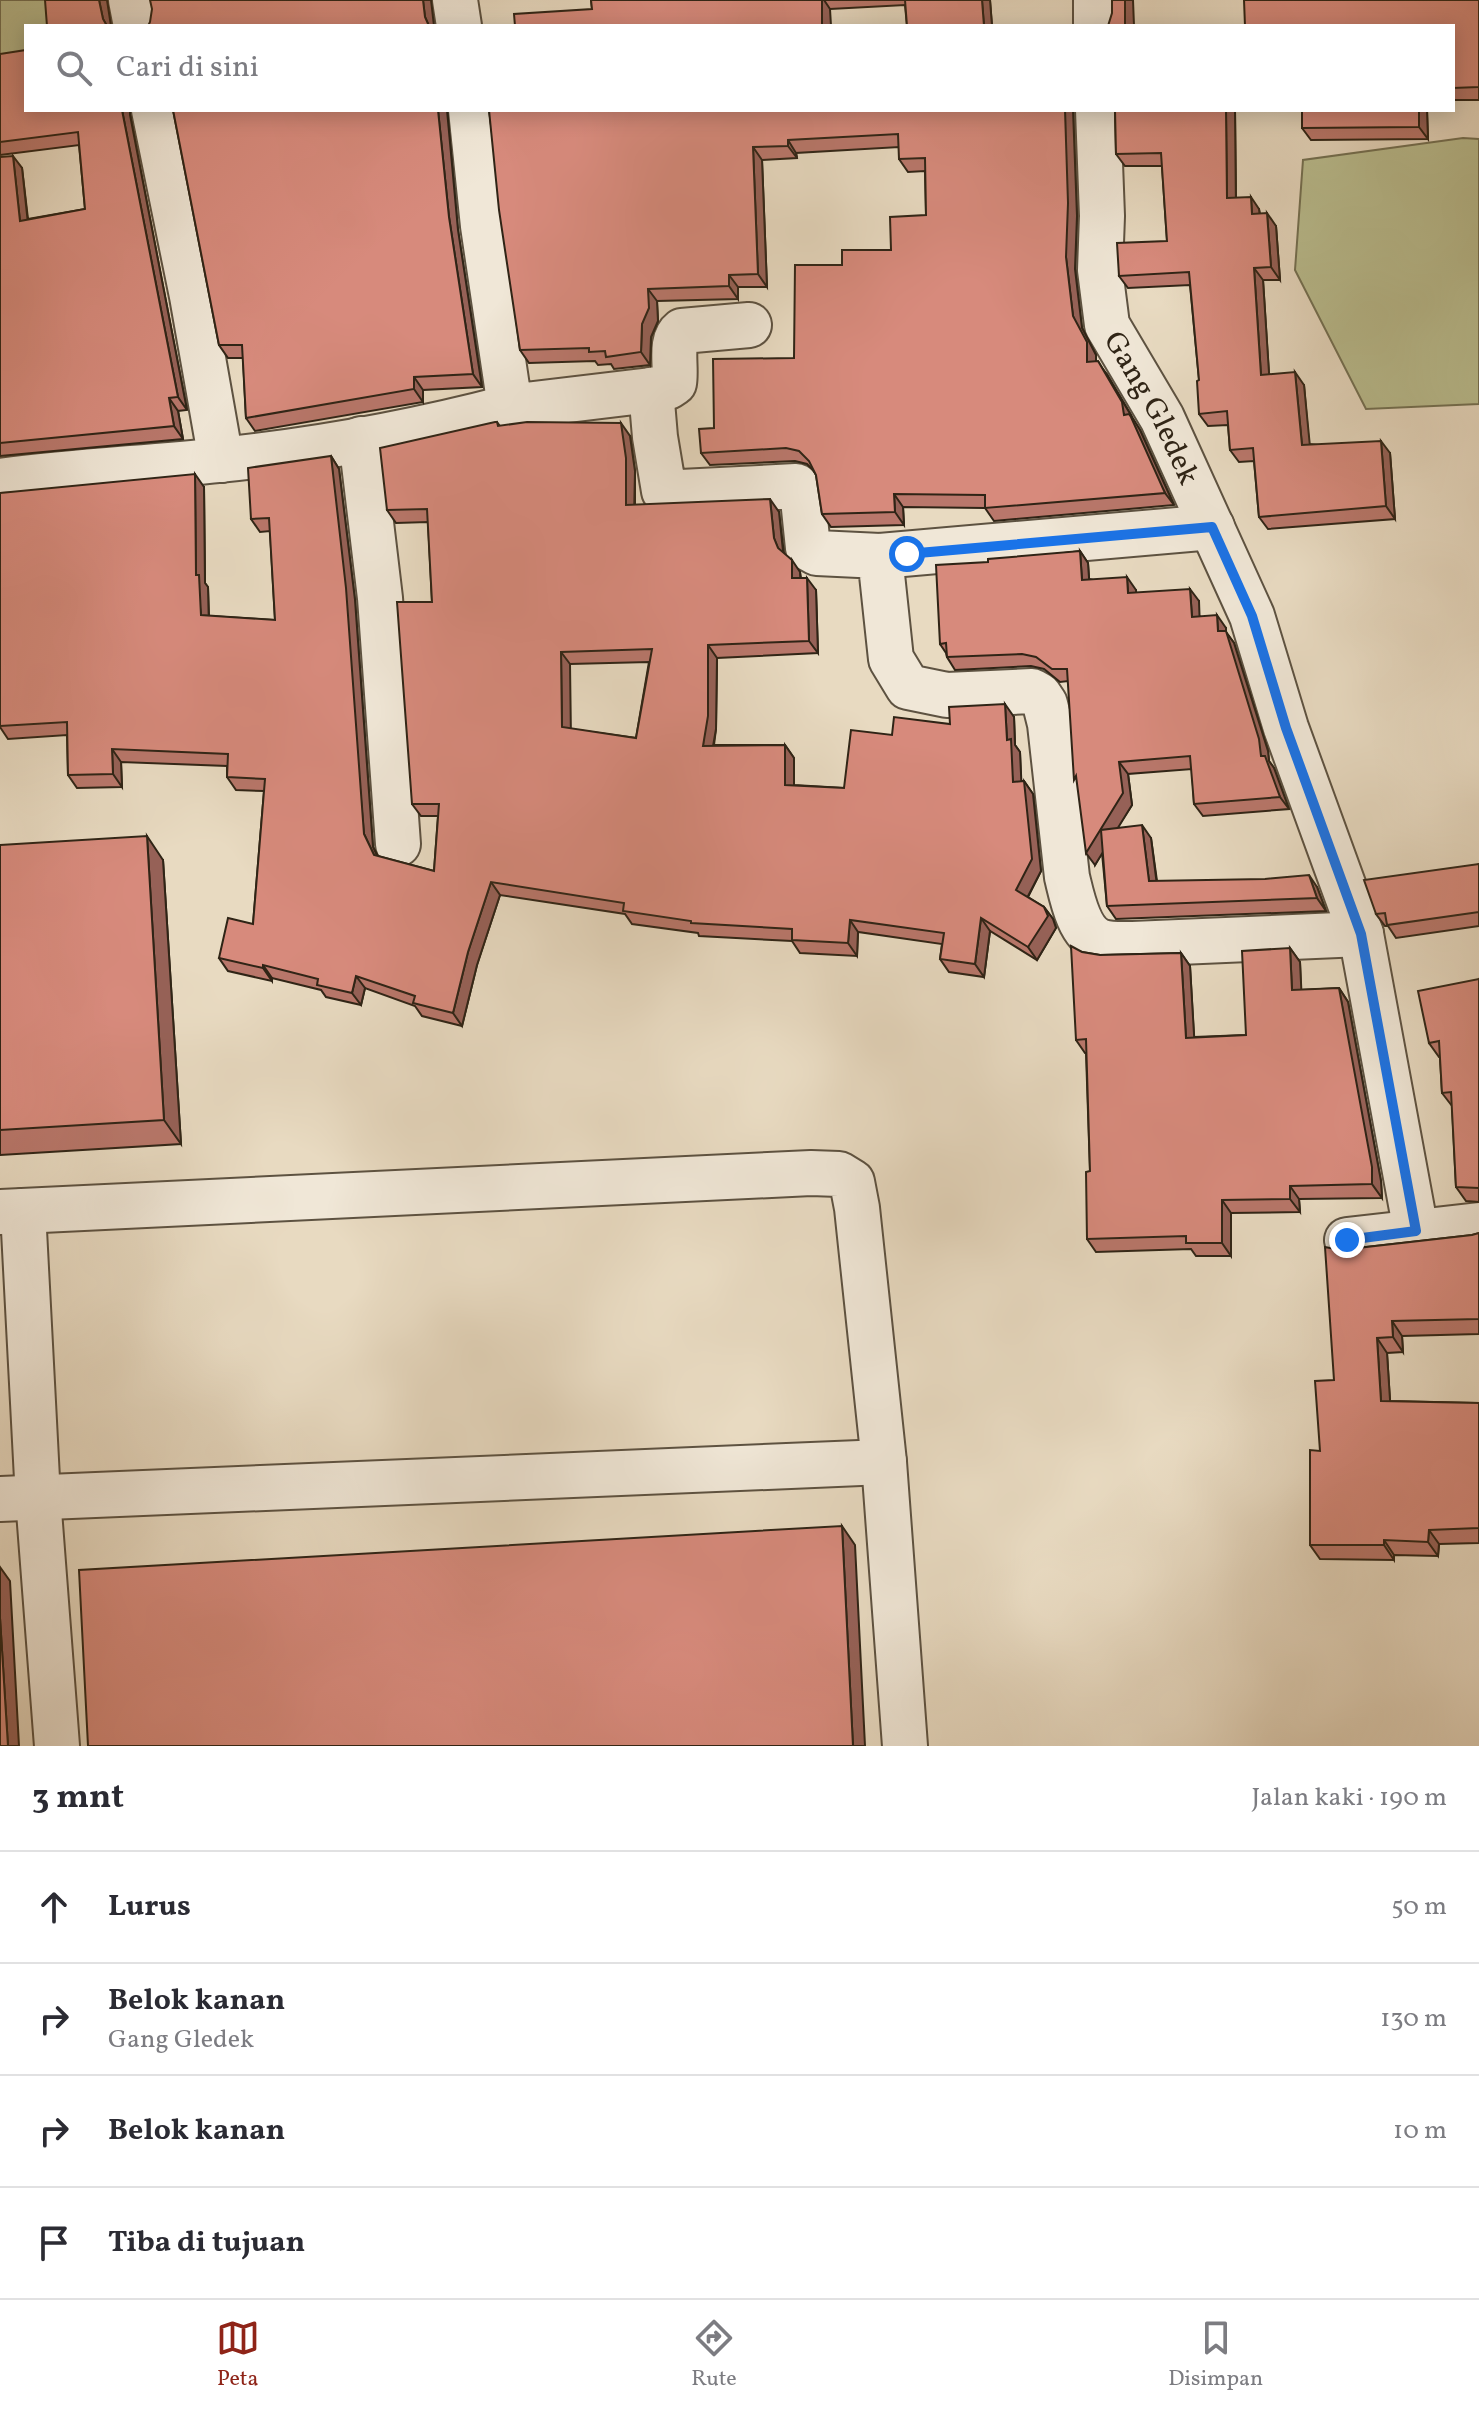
<!DOCTYPE html>
<html lang="id">
<head>
<meta charset="utf-8">
<style>
	:root { --surface:#fff; --page:#f2f2f3; --text:#2b2b33; --muted:#7c7c81; --line:#e1e1e2; --accent:#8f2418 }
	body { margin:0; font-family:Vollkorn,serif; background:var(--page); color:var(--text) }
	.stop { position:absolute; width:24px; height:24px; margin:-18px; border:6px solid #1a73e8; border-radius:50%; background:#fff }
	.stop.end { background:#1a73e8; border-color:#fff; box-shadow:0 2px 8px #0008 }
	.list { margin:0; padding:0; list-style:none }
	h2 { display:flex; justify-content:space-between; align-items:center; height:104px; margin:0; padding:0 32px; font-size:34px }
	h2 small { font-size:26px; font-weight:400; color:var(--muted) }
	.list li { display:grid; grid-template-columns:52px 1fr auto; gap:24px; align-items:center; box-sizing:border-box; height:112px; padding:0 32px; border-top:2px solid var(--line) }
	.list b { display:block; font-size:30px; white-space:nowrap }
	.list p { margin:0; font-size:26px; white-space:nowrap; color:var(--muted) }
	.list em { font-size:26px; font-style:normal; color:var(--muted) }
	.icon { flex:none; width:44px; height:44px; fill:none; stroke:currentColor; stroke-width:2; stroke-linecap:round; stroke-linejoin:round }
	.map { position:relative; flex:none; width:1479px; height:1746px; overflow:hidden }
	.search { position:absolute; background:var(--surface); box-shadow:0 4px 20px #0003; left:24px; right:24px; top:24px; height:88px; display:flex; align-items:center; gap:20px; box-sizing:border-box; padding:0 28px; border-radius:0px; color:var(--muted); font-size:30px }
	.sheet { height:552px; background:var(--surface) }
	nav { display:flex; justify-content:space-around; align-items:center; box-sizing:border-box; height:112px; border-top:2px solid var(--line); background:var(--surface); font-size:22px; color:var(--muted) }
	nav a { display:grid; justify-items:center; gap:4px }
	nav .on { color:var(--accent) }
	.map>svg:first-child { display:block }
	.green { fill:#babe90; stroke:#747153; stroke-width:2 }
	.lines { fill:none; stroke-linecap:round; stroke-linejoin:round }
	.minor-casing { stroke:#5d5241; stroke-width:48 }
	.minor { stroke:#f0e7d7; stroke-width:44 }
	.wall { fill:#b9776b; stroke:#2f2416; stroke-width:2; fill-rule:evenodd }
	.shaded-wall { fill:#966157; stroke:#2f2416; stroke-width:2 }
	.building { fill:#d78a7c; stroke:#2f2416; stroke-width:2; fill-rule:evenodd }
	.route { stroke:#1a73e8; stroke-width:10 }
	.labels { text-anchor:middle; stroke-width:6; stroke-linejoin:round; paint-order:stroke }
	.street-label { font-size:30px; fill:#2f2416; stroke:#f0e7d7 }
</style>
</head>
<body>
<div class="map">
<svg width="1479" height="1746" viewBox="0 0 1479 1746">
	<rect width="100%" height="100%" fill="#e8dac1"/>
	<filter id="stains"><feTurbulence type="fractalNoise" baseFrequency=".0025" numOctaves="4"/><feColorMatrix values="0 0 0 0 .2 0 0 0 0 .09 0 0 0 0 .02 0 0 0 .5 -.17"/></filter>
	<radialGradient id="worn" r=".72"><stop offset=".6" stop-color="#630" stop-opacity="0"/><stop offset="1" stop-color="#630" stop-opacity=".3"/></radialGradient>
	<g class="green">
		<polygon points="0,0 47,0 50,26 26,26 26,57 0,64"/>
		<polygon points="1463,138 1479,139 1479,404 1366,409 1295,270 1303,160"/>
	</g>
	<g class="lines">
		<defs>
			<g id="minor">
				<polyline points="131,0 136,26"/>
				<polyline points="455,0 459,26"/>
				<polyline points="1096,26 1096,0"/>
				<polyline points="154,110 192,296 221,460"/>
				<path d="M471,110L483,226L510,407L651,390L655,437L664,491L681,492L796,486L803,499L808,548L817,553L880,556L891,659L908,687L947,695L1032,691L1039,695L1045,704L1050,724L1067,877C1072,897 1078,932 1099,941C1109,945 1122,944 1133,944L1361,934"/>
				<path id="s1" d="M1098,110L1102,216L1100,270L1107,325L1162,418L1252,616L1286,728L1361,934L1416,1231"/>
				<path d="M651,390L668,387L674,383C677,367 669,341 682,331L749,325"/>
				<polyline points="361,439 380,598 398,844"/>
				<path d="M0,481C73,471 147,468 220,460C317,450 415,432 510,407"/>
				<polyline points="880,556 1212,527"/>
				<polyline points="23,1211 38,1498 57,1746"/>
				<polyline points="0,1212 811,1173 839,1174 852,1182 857,1208 884,1462 905,1746"/>
				<polyline points="1347,1240 1479,1225"/>
				<polyline points="0,1499 884,1462"/>
			</g>
		</defs>
		<use href="#minor" class="minor-casing"/>
		<use href="#minor" class="minor"/>
	</g>
	<g class="wall">
		<polygon points="591,0 990,0 992,26 907,26 905,5 830,9 592,9"/>
		<polygon points="1479,0 1479,100 1453,100 1453,26"/>
		<polygon points="0,54 130,115 187,410 178,411 183,439 0,456 0,157 22,168 28,219 85,209 79,145 0,155"/>
		<polygon points="173,110 447,110 458,230 482,387 423,390 423,402 255,431 246,418 243,358 228,358 219,345"/>
		<polygon points="489,110 1073,110 1077,216 1075,269 1082,328 1096,355 1096,361 1107,374 1131,415 1132,418 1140,430 1174,505 994,521 985,508 903,507 904,525 831,527 822,514 816,475 813,470 807,464 795,461 710,465 701,453 714,428 794,358 842,265 891,250 926,215 925,171 908,172 899,159 899,147 796,153 797,158 762,160 767,287 738,287 738,299 657,301 658,321 651,337 650,365 614,369 611,364 598,365 595,361 529,363 520,350"/>
		<polygon points="1115,110 1235,110 1236,198 1259,209 1260,214 1276,226 1280,280 1263,280 1269,375 1304,385 1309,444 1390,453 1395,519 1268,529 1259,517 1254,461 1239,462 1230,450 1228,425 1208,426 1199,414 1199,380 1190,285 1128,288 1119,276 1167,241 1162,166 1125,166 1116,154"/>
		<polygon points="1302,110 1427,110 1428,139 1311,140 1302,128"/>
		<path d="M497,422L500,426L630,436L635,471V505L779,512L784,554L800,572L801,578L816,590L818,653L717,658L716,729L714,745H785L794,758V785L844,788L892,735L950,724L1014,717L1015,745L1020,752L1021,781H1024L1033,794L1041,871L1028,897L1044,907L1053,919L1056,928L1037,960L990,931L984,977L949,972L940,959L942,944L858,932L857,956L800,953L792,941L699,936L698,933L632,924L625,914L500,895L477,965L462,1026L422,1016L415,1006L365,988L361,1005L326,997L321,990L272,978V981L228,971L219,958L253,924L264,791L236,790L227,777V766L121,762L122,787L77,788L68,775L67,735L8,739L0,727V493L204,487L205,583L208,587L209,616L275,620L270,531L260,532L251,519L331,456L339,469L355,600L373,847L378,856L434,871L438,816H421L412,804L432,602L428,522L396,523L387,510ZM649,662L636,738L570,729V664Z"/>
		<polygon points="1080,551 1088,563 1089,579 1136,590 1136,593 1199,601 1199,616 1226,628 1226,632 1234,643 1268,751 1269,761 1274,768 1289,809 1203,816 1194,804 1192,769 1128,774 1132,805 1117,828 1151,838 1157,881 1317,887 1326,911 1116,919 1107,906 1102,853 1095,865 1068,681 1060,682 1044,669 1031,666 955,670 947,657 946,653 940,644 988,562"/>
		<polygon points="0,845 163,860 181,1144 0,1155"/>
		<polygon points="1479,864 1479,926 1396,938 1388,926 1385,926 1376,914"/>
		<polygon points="1290,948 1300,962 1301,990 1339,988 1348,1002 1381,1181 1382,1198 1299,1199 1300,1212 1231,1213 1231,1256 1196,1256 1191,1249 1096,1252 1087,1239 1090,1171 1086,1053 1085,1053 1076,1040 1082,952 1100,955 1181,953 1190,966 1194,1037 1246,1035"/>
		<polygon points="1479,979 1479,1202 1466,1201 1456,1187 1452,1106 1442,1093 1440,1057 1439,1057 1429,1043"/>
		<polygon points="1479,1233 1479,1334 1402,1336 1403,1352 1387,1353 1390,1401 1479,1403 1479,1543 1439,1544 1438,1556 1394,1555 1394,1560 1320,1559 1310,1545 1320,1451 1334,1380 1340,1250 1472,1235"/>
	</g>
	<g class="shaded-wall">
		<polygon points="99,0 107,0 111,26 107,26 103,19"/>
		<polygon points="423,0 431,0 434,26 429,26 425,17"/>
		<polygon points="822,0 824,0 830,9 831,26 822,26"/>
		<polygon points="982,0 990,0 992,26 984,26"/>
		<polygon points="1125,0 1133,0 1134,26 1125,26"/>
		<polygon points="122,110 130,110 130,115 187,410 178,397"/>
		<polygon points="438,110 447,110 458,230 482,387 473,374 449,217"/>
		<polygon points="1065,110 1073,110 1077,216 1075,269 1082,328 1096,355 1096,375 1087,362 1073,316 1066,257"/>
		<polygon points="1226,110 1235,110 1236,211 1227,198"/>
		<polygon points="1419,110 1427,110 1428,139 1419,127"/>
		<polygon points="788,140 796,153 797,158 788,146"/>
		<polygon points="753,147 762,160 767,287 758,274"/>
		<polygon points="13,156 22,168 29,233 20,221"/>
		<polygon points="1251,197 1259,209 1261,227 1252,214"/>
		<polygon points="1267,213 1276,226 1280,280 1271,267"/>
		<polygon points="1254,268 1263,280 1270,388 1261,375"/>
		<polygon points="729,275 738,287 738,299 729,286"/>
		<polygon points="648,289 657,301 658,321 651,337 650,365 641,352 642,324"/>
		<polygon points="1098,361 1140,430 1174,505 1165,493 1124,415"/>
		<polygon points="1295,372 1304,385 1311,457 1302,445"/>
		<polygon points="414,377 423,390 423,402 414,389"/>
		<polygon points="169,398 178,411 183,439 174,426"/>
		<polygon points="621,423 630,436 635,471 634,518 626,505"/>
		<polygon points="1381,441 1390,453 1395,519 1386,506"/>
		<polygon points="331,456 339,469 355,600 373,847 383,868 374,855 364,834"/>
		<polygon points="195,474 204,487 205,583 208,587 209,628 201,615 196,575"/>
		<polygon points="894,494 903,507 904,525 895,512"/>
		<polygon points="770,499 779,512 783,551 787,561 778,548 774,538"/>
		<polygon points="1080,551 1088,563 1090,592 1082,580"/>
		<polygon points="792,560 800,572 801,591 792,578"/>
		<polygon points="1127,577 1136,590 1137,606 1128,593"/>
		<polygon points="807,578 816,590 818,653 809,641"/>
		<polygon points="1190,589 1199,601 1200,629 1192,617"/>
		<polygon points="1217,615 1226,628 1226,632 1234,643 1268,751 1269,761 1274,768 1289,809 1280,797 1261,756 1218,631"/>
		<polygon points="708,645 717,658 716,729 711,758 703,746"/>
		<polygon points="561,652 570,664 571,740 562,727"/>
		<polygon points="1005,704 1014,717 1015,745 1020,752 1022,795 1013,782 1007,740"/>
		<polygon points="785,745 794,758 794,797 785,785"/>
		<polygon points="112,749 121,762 122,787 113,774"/>
		<polygon points="1119,762 1128,774 1132,805 1095,865 1086,853"/>
		<polygon points="1024,781 1033,794 1041,871 1025,902 1016,890"/>
		<polygon points="1142,825 1151,838 1158,893 1149,881"/>
		<polygon points="147,836 163,860 181,1144 164,1120"/>
		<polygon points="1309,875 1317,887 1326,911 1317,898"/>
		<polygon points="491,882 500,895 477,965 462,1026 453,1013 468,952"/>
		<polygon points="1044,907 1053,919 1056,928 1037,960 1028,947"/>
		<polygon points="981,918 990,931 984,977 975,964"/>
		<polygon points="850,920 858,932 857,956 848,943"/>
		<polygon points="1290,948 1300,962 1302,1003 1292,990"/>
		<polygon points="1181,953 1190,966 1195,1051 1186,1038"/>
		<polygon points="263,965 272,978 272,981 263,968"/>
		<polygon points="356,976 365,988 361,1005 352,993"/>
		<polygon points="1339,988 1348,1002 1381,1181 1382,1198 1372,1184"/>
		<polygon points="1290,1186 1299,1199 1300,1212 1290,1199"/>
		<polygon points="1222,1200 1231,1213 1231,1256 1222,1243"/>
		<polygon points="1392,1321 1402,1336 1403,1352 1393,1337"/>
		<polygon points="1377,1338 1387,1353 1391,1415 1381,1401"/>
		<polygon points="842,1526 855,1545 865,1746 853,1746"/>
		<polygon points="1429,1530 1439,1544 1438,1556 1428,1542"/>
		<polygon points="1384,1540 1394,1555 1394,1560 1384,1545"/>
		<polygon points="0,1567 10,1581 19,1746 8,1746 0,1618"/>
	</g>
	<g class="building">
		<polygon points="45,0 99,0 103,19 107,26 47,26"/>
		<polygon points="150,0 423,0 425,17 429,26 148,26 150,22 152,9"/>
		<polygon points="591,0 822,0 822,26 515,26 514,14 592,9"/>
		<polygon points="905,0 982,0 984,26 907,26"/>
		<polygon points="1112,0 1125,0 1125,26 1108,26 1112,13"/>
		<polygon points="1244,0 1479,0 1479,87 1453,88 1453,26 1245,26"/>
		<polygon points="1226,25 1226,26 1181,26"/>
		<polygon points="26,50 26,110 122,110 178,397 169,398 174,426 0,443 0,157 13,156 20,221 85,209 78,132 0,142 0,54"/>
		<polygon points="173,110 438,110 449,217 473,374 414,377 414,389 246,418 242,345 219,345"/>
		<polygon points="489,110 1065,110 1068,203 1066,257 1073,316 1087,342 1087,362 1098,361 1122,402 1124,415 1129,414 1131,417 1165,493 985,508 985,495 894,494 895,512 822,514 816,475 809,461 799,451 786,448 701,453 699,429 714,428 713,359 794,358 795,265 842,265 842,250 891,250 890,217 926,215 925,158 899,159 898,134 788,140 788,146 753,147 758,274 729,275 729,286 648,289 649,308 642,324 641,352 606,357 605,351 589,352 589,348 520,350 499,210"/>
		<polygon points="1115,110 1226,110 1227,198 1251,197 1252,214 1267,213 1271,267 1254,268 1261,375 1295,372 1302,445 1381,441 1386,506 1259,517 1253,448 1230,450 1227,411 1199,414 1197,381 1199,380 1189,272 1119,276 1117,243 1167,241 1161,153 1116,154"/>
		<polygon points="1302,110 1419,110 1419,127 1302,128"/>
		<path d="M495,422H497L498,426L527,422L621,423L626,458V505L770,499L774,538L778,548L792,560V578H807L809,641L708,645V716L703,746L785,745V785L844,788L851,730L892,735L894,717L950,724L949,707L1005,704L1007,740L1011,739L1013,782L1024,781L1032,859L1016,890L1044,907L1048,916L1028,947L981,918L975,964L940,959L944,933L850,920L848,943L792,940V929L691,923V921L623,911L624,903L491,882L468,952L453,1013L413,1003L415,996L356,976L352,993L317,985L318,979L263,965V968L219,958L228,918L253,924L265,779L227,777L228,754L112,749L113,774L68,775L67,722L0,726V493L195,474L196,575H199L201,615L275,620L269,518L251,519L248,468L331,456L346,588L364,834L374,855L434,871L439,804H412L397,602H432L427,509L387,510L380,448ZM652,649L636,738L562,727L561,652Z"/>
		<polygon points="1080,551 1082,580 1127,577 1128,593 1190,589 1192,617 1217,615 1218,631 1226,631 1259,739 1261,756 1265,756 1280,797 1194,804 1190,756 1119,762 1123,793 1086,853 1076,776 1074,780 1067,669 1052,669 1036,657 1022,654 947,657 946,643 940,644 936,565 988,562 988,559"/>
		<polygon points="1142,825 1149,881 1265,879 1309,875 1317,898 1107,906 1101,830"/>
		<polygon points="147,836 164,1120 0,1130 0,845"/>
		<polygon points="1479,864 1479,912 1387,925 1385,913 1376,914 1364,880"/>
		<polygon points="1071,946 1082,952 1100,955 1181,953 1186,1038 1246,1035 1242,951 1290,948 1292,990 1339,988 1372,1167 1372,1184 1290,1186 1290,1199 1222,1200 1222,1243 1186,1243 1186,1236 1087,1239 1086,1172 1090,1171 1086,1039 1076,1040"/>
		<polygon points="1479,979 1479,1188 1456,1187 1451,1092 1442,1093 1439,1041 1429,1043 1418,991"/>
		<polygon points="1479,1233 1479,1319 1392,1321 1393,1337 1377,1338 1381,1401 1479,1403 1479,1528 1429,1530 1428,1542 1384,1540 1384,1545 1310,1545 1310,1450 1320,1451 1315,1381 1334,1380 1325,1247 1340,1250 1472,1235"/>
		<polygon points="842,1526 853,1746 88,1746 79,1570"/>
		<polygon points="0,1618 8,1746 0,1746"/>
	</g>
	<g class="lines">
		<polyline class="route" points="907,554 1212,527 1252,616 1286,728 1361,934 1416,1231 1347,1240"/>
	</g>
	<g class="labels">
		<g class="street-label">
			<text dy="10" stroke="none"><textPath href="#s1" startOffset="310">Gang Gledek</textPath></text>
		</g>
	</g>
	<rect width="100%" height="100%" filter="url(#stains)"/>
	<rect width="100%" height="100%" fill="url(#worn)"/>
</svg>
<div class="stop" style="left:907px;top:554px"></div>
<div class="stop end" style="left:1347px;top:1240px"></div>
<div class="search"><svg class="icon" aria-label="search" viewBox="0 0 24 24"><circle cx="10" cy="10" r="6"/><path d="M15 15l6 6"/></svg>Cari di sini</div>
</div>
<section class="sheet">
<h2>3 mnt<small>Jalan kaki · 190 m</small></h2>
<ul class="list">
<li><svg class="icon" aria-label="ahead" viewBox="0 0 24 24"><path d="M12 20V5M6 11l6-6 6 6"/></svg><div><b>Lurus</b></div><em>50 m</em></li>
<li><svg class="icon" aria-label="right" viewBox="0 0 24 24"><path d="M7 20v-9h11M14 6l5 5-5 5"/></svg><div><b>Belok kanan</b><p>Gang Gledek</p></div><em>130 m</em></li>
<li><svg class="icon" aria-label="right" viewBox="0 0 24 24"><path d="M7 20v-9h11M14 6l5 5-5 5"/></svg><div><b>Belok kanan</b></div><em>10 m</em></li>
<li><svg class="icon" aria-label="arrive" viewBox="0 0 24 24"><path d="M6 21V4h12l-3 4 3 4H6"/></svg><div><b>Tiba di tujuan</b></div></li>
</ul>
</section>
<nav>
<a class="on"><svg class="icon" aria-label="map" viewBox="0 0 24 24"><path d="M3 6l6-2 6 2 6-2v14l-6 2-6-2-6 2zM9 4v14M15 6v14"/></svg>Peta</a>
<a><svg class="icon" aria-label="directions" viewBox="0 0 24 24"><path d="M12 3l9 9-9 9-9-9zM9 14v-3h6M13 9l2 2-2 2"/></svg>Rute</a>
<a><svg class="icon" aria-label="saved" viewBox="0 0 24 24"><path d="M7 4h10v16l-5-4-5 4z"/></svg>Disimpan</a>
</nav>
</body>
</html>
